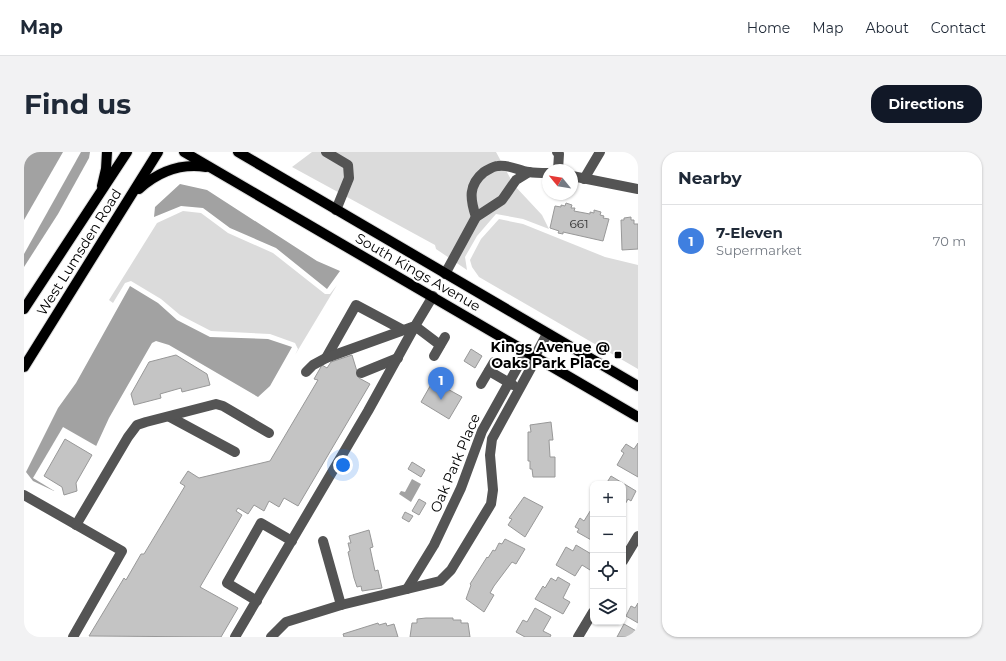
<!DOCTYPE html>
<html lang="en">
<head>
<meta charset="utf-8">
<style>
	:root { --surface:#fff; --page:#f2f2f3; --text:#1f2937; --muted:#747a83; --line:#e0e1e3; --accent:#111827 }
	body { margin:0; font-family:Montserrat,sans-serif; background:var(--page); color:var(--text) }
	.controls { position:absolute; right:12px; bottom:12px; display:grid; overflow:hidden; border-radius:8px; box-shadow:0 1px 3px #0004 }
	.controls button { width:36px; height:36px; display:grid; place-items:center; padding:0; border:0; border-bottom:1px solid var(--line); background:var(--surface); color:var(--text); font:20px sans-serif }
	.compass { position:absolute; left:518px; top:12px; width:36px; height:36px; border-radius:50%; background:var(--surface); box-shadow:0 1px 3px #0004; rotate:300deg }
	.you { position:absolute; left:319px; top:313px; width:14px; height:14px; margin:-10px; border:3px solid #fff; border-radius:50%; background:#1a73e8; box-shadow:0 0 0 6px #1a73e833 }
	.badge { display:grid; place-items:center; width:26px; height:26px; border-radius:50%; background:var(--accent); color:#fff; font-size:13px; font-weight:700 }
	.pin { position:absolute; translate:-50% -33px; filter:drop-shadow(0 1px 2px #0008) }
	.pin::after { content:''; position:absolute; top:21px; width:14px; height:12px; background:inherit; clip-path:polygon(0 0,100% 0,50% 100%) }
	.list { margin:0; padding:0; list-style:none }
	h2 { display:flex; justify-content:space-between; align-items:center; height:52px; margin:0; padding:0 16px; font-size:17px }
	h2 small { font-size:13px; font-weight:400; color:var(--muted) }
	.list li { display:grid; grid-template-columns:26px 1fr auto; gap:12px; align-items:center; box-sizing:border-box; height:72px; padding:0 16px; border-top:1px solid var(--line) }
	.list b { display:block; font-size:15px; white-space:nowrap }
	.list p { margin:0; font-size:13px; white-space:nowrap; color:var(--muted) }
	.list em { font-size:13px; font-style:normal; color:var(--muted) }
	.icon { flex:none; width:22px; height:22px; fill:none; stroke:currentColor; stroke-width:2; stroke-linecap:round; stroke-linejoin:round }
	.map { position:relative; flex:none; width:614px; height:485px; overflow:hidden; border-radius:16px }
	header { display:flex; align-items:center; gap:24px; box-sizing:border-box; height:56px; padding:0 20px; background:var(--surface); border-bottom:1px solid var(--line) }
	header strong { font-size:19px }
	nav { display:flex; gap:22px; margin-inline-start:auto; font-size:14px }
	.intro { display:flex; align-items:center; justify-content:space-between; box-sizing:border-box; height:96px; padding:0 24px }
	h1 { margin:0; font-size:28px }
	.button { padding:10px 18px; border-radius:16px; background:var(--accent); color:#fff; font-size:14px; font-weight:700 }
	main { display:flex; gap:24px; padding:0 24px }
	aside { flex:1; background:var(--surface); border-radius:16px; box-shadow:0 1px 3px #0004 }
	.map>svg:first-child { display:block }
	.green { fill:#dbdbdb }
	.water { fill:#a2a2a2 }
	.pier { fill:#fff }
	.building { fill:#c4c4c4; stroke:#989898 }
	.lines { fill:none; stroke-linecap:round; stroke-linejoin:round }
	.major-casing { stroke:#dbdbdb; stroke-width:12 }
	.minor { stroke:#545454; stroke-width:10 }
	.major { stroke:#000; stroke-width:10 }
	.poi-dot { fill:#000; stroke:#fff; stroke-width:1.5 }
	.labels { text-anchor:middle; stroke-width:4; stroke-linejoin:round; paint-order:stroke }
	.number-label { font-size:12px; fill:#313131 }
	.street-label { font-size:14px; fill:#000; stroke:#fff }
	.poi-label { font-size:14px; font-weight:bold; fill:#000; stroke:#fff; text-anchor:end }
</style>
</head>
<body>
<header>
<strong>Map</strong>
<nav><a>Home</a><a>Map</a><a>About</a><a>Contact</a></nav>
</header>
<div class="intro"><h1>Find us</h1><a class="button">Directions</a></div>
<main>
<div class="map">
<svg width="614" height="485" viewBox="0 0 614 485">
	<rect width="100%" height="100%" fill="#fff"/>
	<g class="green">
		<polygon points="288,0 472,0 490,33 518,63 525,77 499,67 472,62 453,84 441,105 443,118 412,97 411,93 268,15"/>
		<polygon points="159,59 177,61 204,81 249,101 301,142 306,142 313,133 271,203 274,197 271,191 246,182 187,179 156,163 137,147 107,129 101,131 89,151 85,148 133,71"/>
		<polygon points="475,67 499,72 581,105 614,113 614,217 455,125 448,115 446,108 457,87"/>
	</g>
	<g class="water">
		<polygon points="0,0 39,0 0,68"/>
		<polygon points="57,0 66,0 65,6 34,62 0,115 0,102"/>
		<polygon points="156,32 183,38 293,109 316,119 303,137 252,96 206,76 179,56 157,54 130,65 131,55"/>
		<polygon points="106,134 134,151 153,168 186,185 244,187 268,195 246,234 234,245 145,193 132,189 128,191 85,266 68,303 38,335 30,339 9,329 2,320 34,256 52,231"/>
		<polygon points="388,327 397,332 387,350 375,342 377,339 381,340"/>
	</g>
	<polygon class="pier" points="39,275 74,295 53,332 32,340 9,326"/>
	<g class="building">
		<polygon points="542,51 548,53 547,56 551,56 550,59 566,62 566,60 570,61 570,58 577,60 576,63 580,64 579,66 585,67 579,89 539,80 539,82 534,81 535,79 526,76 531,54 537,55 537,53 541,54"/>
		<polygon points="607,65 607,68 610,68 610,72 614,72 614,97 598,98 597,68 600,68 600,66"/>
		<polygon points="447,197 458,204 451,216 440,209"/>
		<polygon points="152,203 183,222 186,233 158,240 157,236 136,242 137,246 110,253 107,242 125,210"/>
		<polygon points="328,203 335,226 346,232 274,354 260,346 255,355 245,349 240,359 230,353 224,362 214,356 212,359 218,363 176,435 214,456 197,485 65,484 100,426 102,428 117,402 120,402 161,334 156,331 164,319 175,326 246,309 294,228 290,227 298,213 303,216 307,210"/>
		<polygon points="409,229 438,245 425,267 397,250"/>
		<polygon points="527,270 529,288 525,288 526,305 531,305 531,325 509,325 508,317 506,317 506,309 504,309 504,280 507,280 506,273"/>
		<polygon points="41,287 68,303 52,331 53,339 40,343 38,335 20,324"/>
		<polygon points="614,291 614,325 593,313 600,301 597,299 602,292 610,297"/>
		<polygon points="388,310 401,318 397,325 384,317"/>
		<polygon points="587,324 612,339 607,349 604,347 599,356 599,332 582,332"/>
		<polygon points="500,345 519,355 501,385 484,373 488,367 485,366"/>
		<polygon points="395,347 402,351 395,363 388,359"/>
		<polygon points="568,356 569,356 569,389 553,380 555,377 551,375 556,366 560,369"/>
		<polygon points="381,360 389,364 385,370 378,366"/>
		<polygon points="345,378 349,395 346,396 351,419 354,418 358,436 338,439 337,434 333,435 330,426 324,400 326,399 324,391 327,391 325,384"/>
		<polygon points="481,387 501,397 492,412 488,410 470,434 466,441 470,443 460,460 442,447 447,433 446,432 463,405 464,406 469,398 471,399 475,391 478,392"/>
		<polygon points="552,393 569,403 569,412 566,418 558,413 551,424 532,413 542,395 549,399"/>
		<polygon points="534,425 546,432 539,446 546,450 539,462 511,447 519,434 521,436 527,426 532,429"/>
		<polygon points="614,451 614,471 602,464 607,454 611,456"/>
		<polygon points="511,456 527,465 519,479 527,483 526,485 501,485 492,480 499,468 503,470"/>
		<polygon points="402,466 429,466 429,468 437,468 437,471 444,471 446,485 386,485 388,471 393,471 393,467"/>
		<polygon points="354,471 355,473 362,471 363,474 370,472 374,485 320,485 319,482"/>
		<polygon points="600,472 614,480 614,485 593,485"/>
	</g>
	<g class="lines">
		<defs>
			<g id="major">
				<polyline points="160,0 614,265"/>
				<polyline points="214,0 614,234"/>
				<polyline points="78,34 82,17 83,0"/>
				<path d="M115,37C135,19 156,11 182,15"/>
				<polyline points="0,157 103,0"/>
				<polyline points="0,215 134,0"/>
			</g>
		</defs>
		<use href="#major" class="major-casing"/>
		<g class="minor">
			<polyline points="302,0 324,13 325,26 312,58"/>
			<polyline points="533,0 535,2 534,18"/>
			<polyline points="548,24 614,37"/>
			<polyline points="560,27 576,0"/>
			<path d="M452,65C446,47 444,33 460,20C464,18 469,14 474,14C485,12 495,19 505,20C511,21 518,21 524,21"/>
			<polyline points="421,122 452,65 478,48 492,28 505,20"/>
			<polyline points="410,204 421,185"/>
			<polyline points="302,206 332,153 379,178"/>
			<polyline points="465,219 489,233"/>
			<polyline points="282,220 289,213 302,206 391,174 409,144"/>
			<polyline points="337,221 374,206"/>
			<polyline points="457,232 470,210"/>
			<polyline points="146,265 211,300"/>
			<polyline points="0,343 98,399 49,485"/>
			<polyline points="52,373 104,285 113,273 122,270 192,252 199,254 245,281"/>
			<polyline points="299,389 317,453"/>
			<polyline points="599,409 614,384"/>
			<polyline points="383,437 410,393 437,336 458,279 497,209 511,204"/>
			<polyline points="233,449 203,431 237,371 268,389"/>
			<polyline points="211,485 344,259 391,174 416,193"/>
			<polyline points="247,485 262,470 317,453 416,429 427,418 467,352 469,338 466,303 468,287 508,214 511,204 523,182"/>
			<polyline points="554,485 569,460"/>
		</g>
		<use href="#major" class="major"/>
	</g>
	<rect class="poi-dot" x="590" y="199" width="8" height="8" rx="2"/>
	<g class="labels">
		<g class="number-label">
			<text x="555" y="76">661</text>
		</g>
		<g class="street-label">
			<text transform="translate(55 100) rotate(-58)" y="5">West Lumsden Road</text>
			<text transform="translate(394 120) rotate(30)" y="5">South Kings Avenue</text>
			<text transform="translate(431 311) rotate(-67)" y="5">Oak Park Place</text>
		</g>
		<g class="poi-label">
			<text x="586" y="200">Kings Avenue @<tspan x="586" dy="16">Oaks Park Place</tspan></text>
		</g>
	</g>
</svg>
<div class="controls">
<button>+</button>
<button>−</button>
<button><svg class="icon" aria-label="locate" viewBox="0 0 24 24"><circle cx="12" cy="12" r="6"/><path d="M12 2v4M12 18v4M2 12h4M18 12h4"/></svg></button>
<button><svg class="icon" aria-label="layers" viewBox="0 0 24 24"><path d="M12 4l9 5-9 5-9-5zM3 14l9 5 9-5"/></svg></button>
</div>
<svg class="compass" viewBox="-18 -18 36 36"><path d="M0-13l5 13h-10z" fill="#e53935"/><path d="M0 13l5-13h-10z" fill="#747a83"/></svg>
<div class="you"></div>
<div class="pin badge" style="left:417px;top:248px;background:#3f7fe0">1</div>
</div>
<aside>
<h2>Nearby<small></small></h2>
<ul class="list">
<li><span class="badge" style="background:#3f7fe0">1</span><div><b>7-Eleven</b><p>Supermarket</p></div><em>70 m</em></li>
</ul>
</aside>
</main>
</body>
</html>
